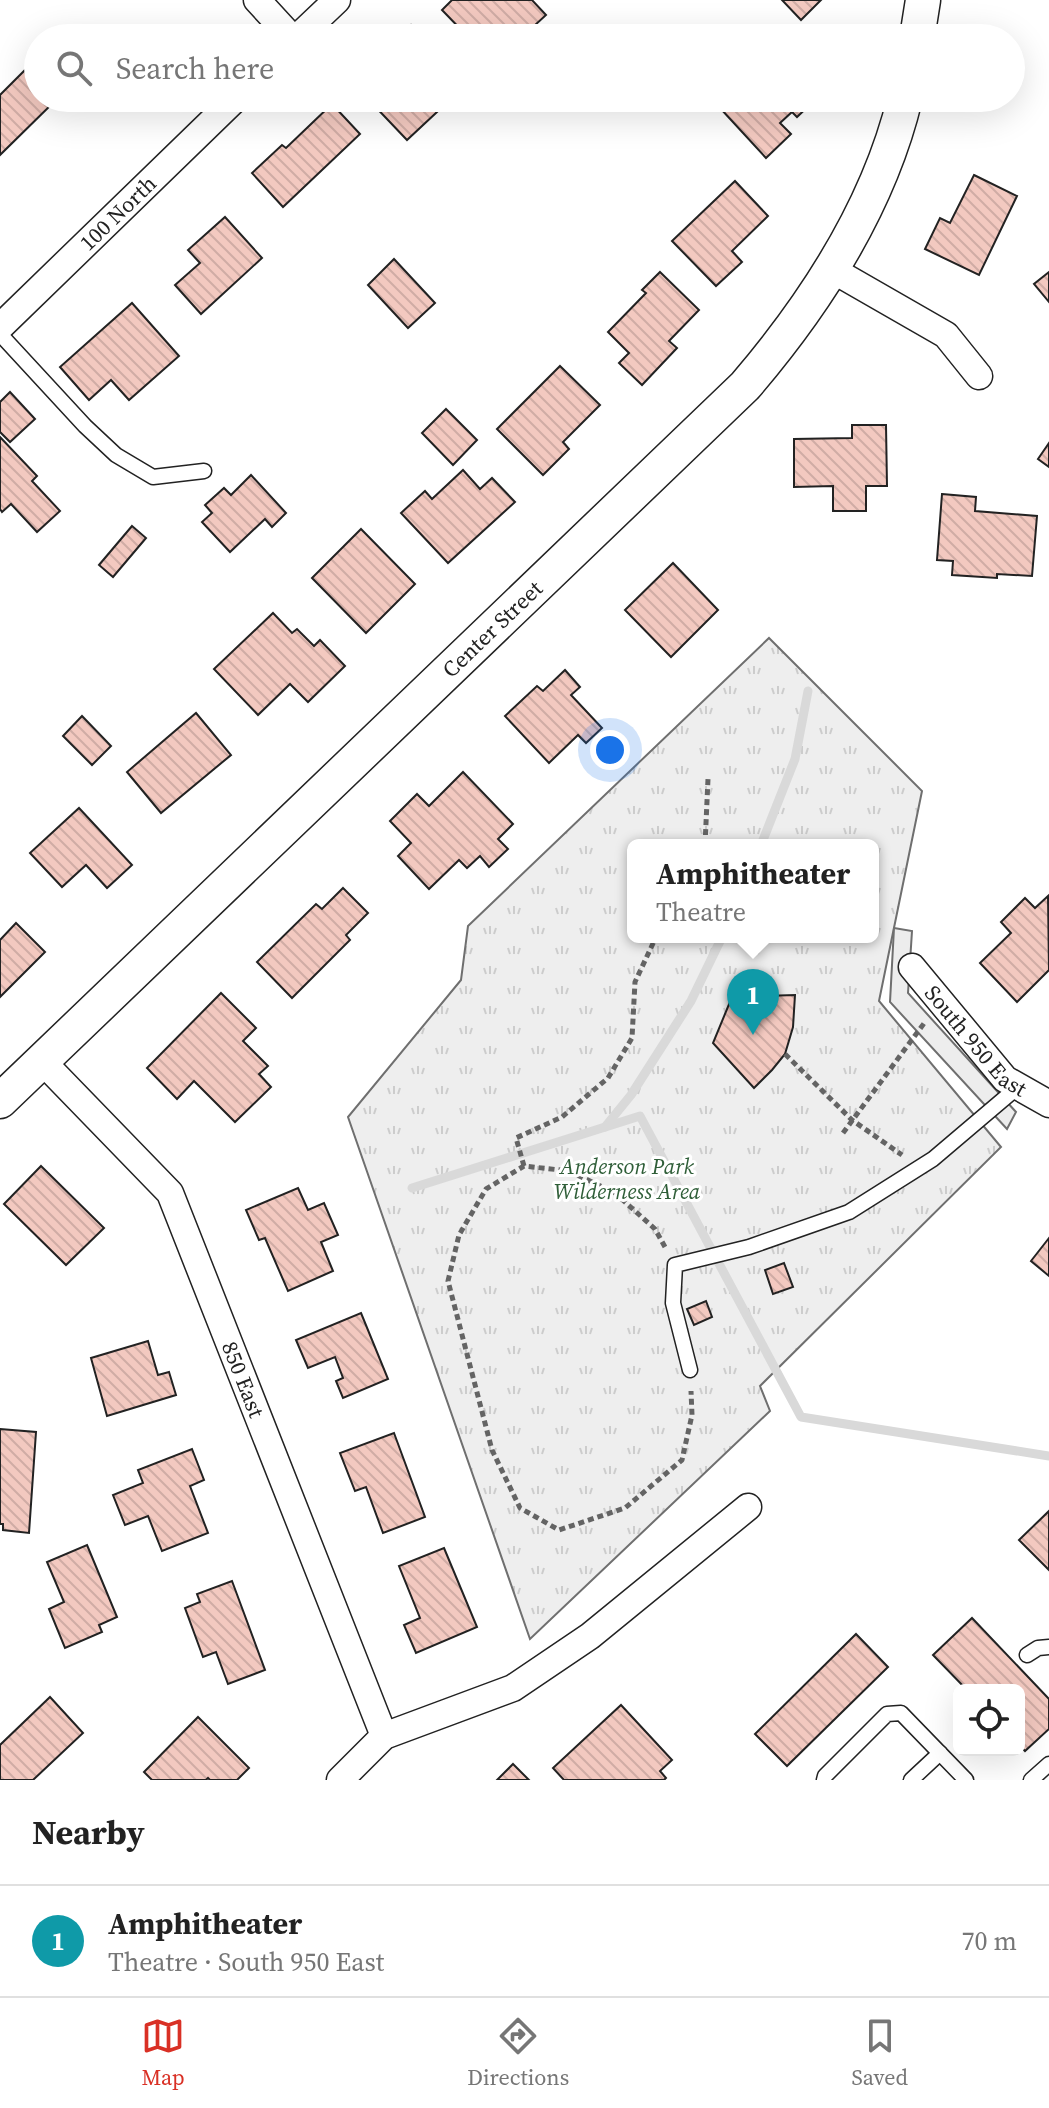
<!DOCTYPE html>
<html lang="en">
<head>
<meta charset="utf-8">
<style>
	:root { --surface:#fff; --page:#f6f6f6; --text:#222; --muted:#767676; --line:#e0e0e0; --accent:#d93025 }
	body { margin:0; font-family:"Source Serif 4",serif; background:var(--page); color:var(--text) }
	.controls { position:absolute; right:24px; bottom:24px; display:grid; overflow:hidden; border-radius:12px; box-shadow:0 8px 32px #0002 }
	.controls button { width:72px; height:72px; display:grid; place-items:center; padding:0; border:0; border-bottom:2px solid var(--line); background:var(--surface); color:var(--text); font:40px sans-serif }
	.you { position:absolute; left:610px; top:750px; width:28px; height:28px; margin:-20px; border:6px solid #fff; border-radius:50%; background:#1a73e8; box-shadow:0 0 0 12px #1a73e833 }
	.badge { display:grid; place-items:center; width:52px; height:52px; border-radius:50%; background:var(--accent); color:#fff; font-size:26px; font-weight:700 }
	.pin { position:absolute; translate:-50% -66px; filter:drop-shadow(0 2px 4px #0008) }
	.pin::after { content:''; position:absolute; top:42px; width:28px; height:24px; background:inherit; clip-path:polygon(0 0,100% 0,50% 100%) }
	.popup { position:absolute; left:627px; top:839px; width:252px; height:104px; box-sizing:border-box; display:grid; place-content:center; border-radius:12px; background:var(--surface); filter:drop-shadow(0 2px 6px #0005); font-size:26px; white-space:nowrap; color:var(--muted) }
	.popup b { font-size:30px; color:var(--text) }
	.popup::after { content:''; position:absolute; left:50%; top:100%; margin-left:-16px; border:16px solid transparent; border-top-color:var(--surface) }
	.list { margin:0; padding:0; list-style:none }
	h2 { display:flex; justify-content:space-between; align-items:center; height:104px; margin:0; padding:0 32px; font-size:34px }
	h2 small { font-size:26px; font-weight:400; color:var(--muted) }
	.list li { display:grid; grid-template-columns:52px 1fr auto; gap:24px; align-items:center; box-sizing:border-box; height:112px; padding:0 32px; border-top:2px solid var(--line) }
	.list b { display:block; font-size:30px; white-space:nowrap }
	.list p { margin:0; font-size:26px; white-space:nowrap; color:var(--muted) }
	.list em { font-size:26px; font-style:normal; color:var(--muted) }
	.icon { flex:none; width:44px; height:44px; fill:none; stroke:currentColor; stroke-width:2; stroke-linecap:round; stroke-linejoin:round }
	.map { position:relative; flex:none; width:1049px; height:1780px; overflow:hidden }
	.search { position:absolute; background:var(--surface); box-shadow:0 8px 32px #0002; left:24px; right:24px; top:24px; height:88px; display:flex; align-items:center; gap:20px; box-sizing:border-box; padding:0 28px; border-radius:44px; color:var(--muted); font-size:30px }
	.sheet { height:216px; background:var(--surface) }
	nav { display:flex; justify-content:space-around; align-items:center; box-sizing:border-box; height:112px; border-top:2px solid var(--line); background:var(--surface); font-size:22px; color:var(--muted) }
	nav a { display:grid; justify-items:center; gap:4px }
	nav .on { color:var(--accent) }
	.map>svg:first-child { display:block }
	.park { fill:url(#park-tufts); stroke:#6f6f6f; stroke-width:2; fill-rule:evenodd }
	.parking { fill:#ededed; stroke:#6f6f6f; stroke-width:2 }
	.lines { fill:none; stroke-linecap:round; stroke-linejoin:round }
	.stream { stroke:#d9d9d9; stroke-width:9 }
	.building { fill:url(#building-back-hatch); stroke:#222; stroke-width:2 }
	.service-casing { stroke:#222; stroke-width:17 }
	.minor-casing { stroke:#222; stroke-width:29 }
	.tertiary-casing { stroke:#222; stroke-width:37 }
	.path { stroke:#646464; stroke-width:5; stroke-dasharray:6 4; stroke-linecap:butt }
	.service { stroke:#fff; stroke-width:14 }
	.minor { stroke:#fff; stroke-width:26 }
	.tertiary { stroke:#fff; stroke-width:34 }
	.labels { text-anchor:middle; stroke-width:6; stroke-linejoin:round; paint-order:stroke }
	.street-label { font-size:22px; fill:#222; stroke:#fff }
	.park-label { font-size:22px; font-style:italic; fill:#2f5e38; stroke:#fff }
</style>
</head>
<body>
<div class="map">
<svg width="1049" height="1780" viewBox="0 0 1049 1780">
	<defs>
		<pattern id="park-tufts" width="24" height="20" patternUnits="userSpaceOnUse" patternTransform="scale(2)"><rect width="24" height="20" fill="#eee"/><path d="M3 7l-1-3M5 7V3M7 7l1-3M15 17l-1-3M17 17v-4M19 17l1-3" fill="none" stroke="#ccc"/></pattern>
		<pattern id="building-back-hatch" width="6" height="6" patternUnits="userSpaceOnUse" patternTransform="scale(2)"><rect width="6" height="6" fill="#f3c9c0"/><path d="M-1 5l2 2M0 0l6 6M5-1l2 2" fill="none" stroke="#d0aca5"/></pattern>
	</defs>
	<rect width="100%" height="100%" fill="#fff"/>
	<path class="park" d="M769,638L922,791L879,1001L1001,1147L760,1386L770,1411L530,1639L348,1117L461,980L468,926ZM633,845H873V937H633Z"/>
	<polygon class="parking" points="894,928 912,931 908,993 1016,1112 1007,1129 890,1002"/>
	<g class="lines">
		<g class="stream">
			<polyline points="761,845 795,759 808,691"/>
			<polyline points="605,1127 631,1095 691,1001 722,937"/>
			<polyline points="412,1188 640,1116 801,1417 1049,1456"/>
		</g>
	</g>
	<g class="building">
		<polygon points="452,0 532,0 546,15 521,38 469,38 442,10"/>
		<polygon points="782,0 821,0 801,20"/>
		<polygon points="411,25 423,38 397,38"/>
		<polygon points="38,57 38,98 58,98 0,155 0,95"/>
		<polygon points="367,98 452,98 407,140"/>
		<polygon points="730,98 817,98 797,117 792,112 780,123 791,134 766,158 720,108"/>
		<polygon points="332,104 360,134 283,207 252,173 282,145 286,148"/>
		<polygon points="974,175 1017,196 979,275 925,249 940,218 950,223"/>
		<polygon points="735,181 768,216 732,251 742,262 716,286 672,241"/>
		<polygon points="225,217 262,258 201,314 175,285 200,263 188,250"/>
		<polygon points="394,259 435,303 408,328 368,285"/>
		<polygon points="660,272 699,310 669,341 677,348 642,385 619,363 629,353 608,332 646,293 642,290"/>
		<polygon points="1049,272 1049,302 1034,284"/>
		<polygon points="132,303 179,356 129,400 111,380 89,400 60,367"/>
		<polygon points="560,366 600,405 563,442 569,449 543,475 497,429"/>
		<polygon points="10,392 35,419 10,442 0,432 0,402"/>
		<polygon points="446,409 477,440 453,465 422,433"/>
		<polygon points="852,425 886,425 887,486 866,486 866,511 833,511 833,486 794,487 794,439 852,438"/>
		<polygon points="0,437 37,476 32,481 60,511 37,532 11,504 2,512 0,509"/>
		<polygon points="1049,443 1049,467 1038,459"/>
		<polygon points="463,470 480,489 492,478 515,502 448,563 401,513 425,491 432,499"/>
		<polygon points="251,475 286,513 272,527 265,519 230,552 202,522 212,513 205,505 224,488 231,495"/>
		<polygon points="942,494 976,497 975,511 1037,516 1032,576 997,574 997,578 952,575 953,561 937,560"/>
		<polygon points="132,526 146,538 113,577 99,565"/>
		<polygon points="361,529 415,584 366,633 312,578"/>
		<polygon points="673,563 718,610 671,657 625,610"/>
		<polygon points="273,613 292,633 297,629 314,646 320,640 345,666 308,702 290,684 258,715 214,669"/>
		<polygon points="565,670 580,687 571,695 602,728 586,743 578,735 549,763 505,716 537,686 543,691"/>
		<polygon points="196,713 231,755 161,813 127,772"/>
		<polygon points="82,716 111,746 92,765 63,736"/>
		<polygon points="463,772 513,824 498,839 508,849 489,867 480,856 467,868 459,860 429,889 398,856 411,843 390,821 417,794 429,806"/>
		<polygon points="79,808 132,865 107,888 86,865 62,887 30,853"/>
		<polygon points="343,888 368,913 346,935 350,940 292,998 257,962 316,904 322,909"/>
		<polygon points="1048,896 1049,970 1017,1002 980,963 1011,933 1001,922 1025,898 1035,908"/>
		<polygon points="16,923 45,952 0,997 0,940"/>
		<polygon points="221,993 256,1028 243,1041 268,1066 259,1074 271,1087 235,1122 194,1081 177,1099 147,1068"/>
		<polygon points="795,995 793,1027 785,1054 772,1070 754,1088 713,1043 732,997"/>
		<polygon points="41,1166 104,1228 66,1265 4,1204"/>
		<polygon points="298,1188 308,1210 324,1203 338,1235 321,1242 333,1271 288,1291 265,1238 259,1240 246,1210"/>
		<polygon points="1049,1238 1049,1276 1031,1261"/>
		<polygon points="784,1263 793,1287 773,1294 765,1270"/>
		<polygon points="706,1301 712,1317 694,1325 687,1309"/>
		<polygon points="361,1313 388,1379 343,1398 336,1381 343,1378 335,1357 308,1368 296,1340"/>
		<polygon points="148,1341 158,1375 169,1372 176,1395 107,1416 91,1358"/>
		<polygon points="0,1429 36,1432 29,1533 3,1530 3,1524 0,1524"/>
		<polygon points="394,1433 425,1517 383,1533 366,1487 355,1491 340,1453"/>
		<polygon points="192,1449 204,1480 190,1486 208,1533 162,1551 148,1516 125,1525 113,1495 143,1483 138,1470"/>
		<polygon points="1049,1511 1049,1570 1019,1540"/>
		<polygon points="87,1545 117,1617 99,1625 102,1632 65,1648 49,1609 64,1602 47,1562"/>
		<polygon points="444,1548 477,1627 416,1653 404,1625 420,1618 399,1566"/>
		<polygon points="232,1581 265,1670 228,1684 216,1652 203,1657 185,1608 200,1602 197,1594"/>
		<polygon points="972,1618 1049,1699 1049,1729 1025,1751 1019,1745 1019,1690 967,1690 933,1655"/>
		<polygon points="856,1634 888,1667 787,1766 755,1734"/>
		<polygon points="50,1697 83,1733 33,1780 0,1780 0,1745"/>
		<polygon points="621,1705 672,1760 660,1771 666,1778 664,1780 564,1780 553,1768"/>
		<polygon points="198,1717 249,1768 237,1780 210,1780 208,1778 206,1780 152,1780 144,1772"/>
		<polygon points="513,1764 529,1780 497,1780"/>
	</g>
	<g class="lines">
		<defs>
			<g id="service">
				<polyline points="0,334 85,426 116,455 153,477 204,471"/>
				<polyline points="690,1370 673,1303 675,1265 749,1247 849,1212 933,1159 1019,1086"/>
				<polyline points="1027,1655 1038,1648 1049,1647"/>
				<polyline points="824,1780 825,1776 887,1714 901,1713 966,1780"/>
				<polyline points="911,1780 940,1753"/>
				<polyline points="1031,1780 1049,1764"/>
			</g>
			<g id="minor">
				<polyline points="257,0 292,38"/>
				<polyline points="297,38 337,0"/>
				<polyline points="831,269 946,335 979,376"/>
				<path id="s1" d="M0,327L236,98"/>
				<path id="s2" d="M912,967L1005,1079L1049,1104"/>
				<path id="s3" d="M42,1061L170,1193L384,1736"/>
				<polyline points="340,1780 384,1736 513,1688 590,1636 748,1507"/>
			</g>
			<g id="tertiary">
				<polyline points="917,38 923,0"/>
				<path id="s4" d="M0,1101L745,386C817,302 879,206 905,98"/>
			</g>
		</defs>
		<use href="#service" class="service-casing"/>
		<use href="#minor" class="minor-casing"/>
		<use href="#tertiary" class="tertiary-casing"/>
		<g class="path">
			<polyline points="705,845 708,779"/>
			<polyline points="785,1054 852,1120 902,1155"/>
			<polyline points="843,1133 925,1022"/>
			<polyline points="524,1166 516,1138 562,1117 608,1078 632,1038 635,982 656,937"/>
			<polyline points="665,1247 655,1229 615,1193 569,1171 524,1166 486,1189 459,1235 448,1281 492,1450 520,1508 559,1530 625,1508 682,1460 692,1415 691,1391"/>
		</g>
		<use href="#service" class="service"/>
		<use href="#minor" class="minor"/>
		<use href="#tertiary" class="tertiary"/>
	</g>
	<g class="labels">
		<g class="street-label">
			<text dy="8" stroke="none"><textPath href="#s1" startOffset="164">100 North</textPath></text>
			<text dy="8" stroke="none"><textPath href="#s4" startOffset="682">Center Street</textPath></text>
			<text dy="8" stroke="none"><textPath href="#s2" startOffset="98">South 950 East</textPath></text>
			<text dy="8" stroke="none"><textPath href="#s3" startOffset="384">850 East</textPath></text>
		</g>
		<g class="park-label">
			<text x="627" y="1174">Anderson Park<tspan x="627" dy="25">Wilderness Area</tspan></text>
		</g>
	</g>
</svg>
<div class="controls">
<button><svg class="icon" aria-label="locate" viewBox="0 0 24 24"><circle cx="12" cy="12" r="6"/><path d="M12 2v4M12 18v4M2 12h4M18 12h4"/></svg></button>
</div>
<div class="you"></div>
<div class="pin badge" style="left:753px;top:1035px;background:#0f9aa8">1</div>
<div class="popup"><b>Amphitheater</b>Theatre</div>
<div class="search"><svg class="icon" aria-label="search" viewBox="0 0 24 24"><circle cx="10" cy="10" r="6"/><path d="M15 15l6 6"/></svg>Search here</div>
</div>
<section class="sheet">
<h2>Nearby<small></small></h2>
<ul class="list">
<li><span class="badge" style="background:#0f9aa8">1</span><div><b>Amphitheater</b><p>Theatre · South 950 East</p></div><em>70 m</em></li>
</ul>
</section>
<nav>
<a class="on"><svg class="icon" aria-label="map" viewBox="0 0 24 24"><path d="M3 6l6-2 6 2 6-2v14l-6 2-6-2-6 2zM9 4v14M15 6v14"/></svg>Map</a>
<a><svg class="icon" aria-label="directions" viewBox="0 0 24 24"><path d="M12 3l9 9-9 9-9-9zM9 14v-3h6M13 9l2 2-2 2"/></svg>Directions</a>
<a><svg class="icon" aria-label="saved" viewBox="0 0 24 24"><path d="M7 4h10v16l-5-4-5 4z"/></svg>Saved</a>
</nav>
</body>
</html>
